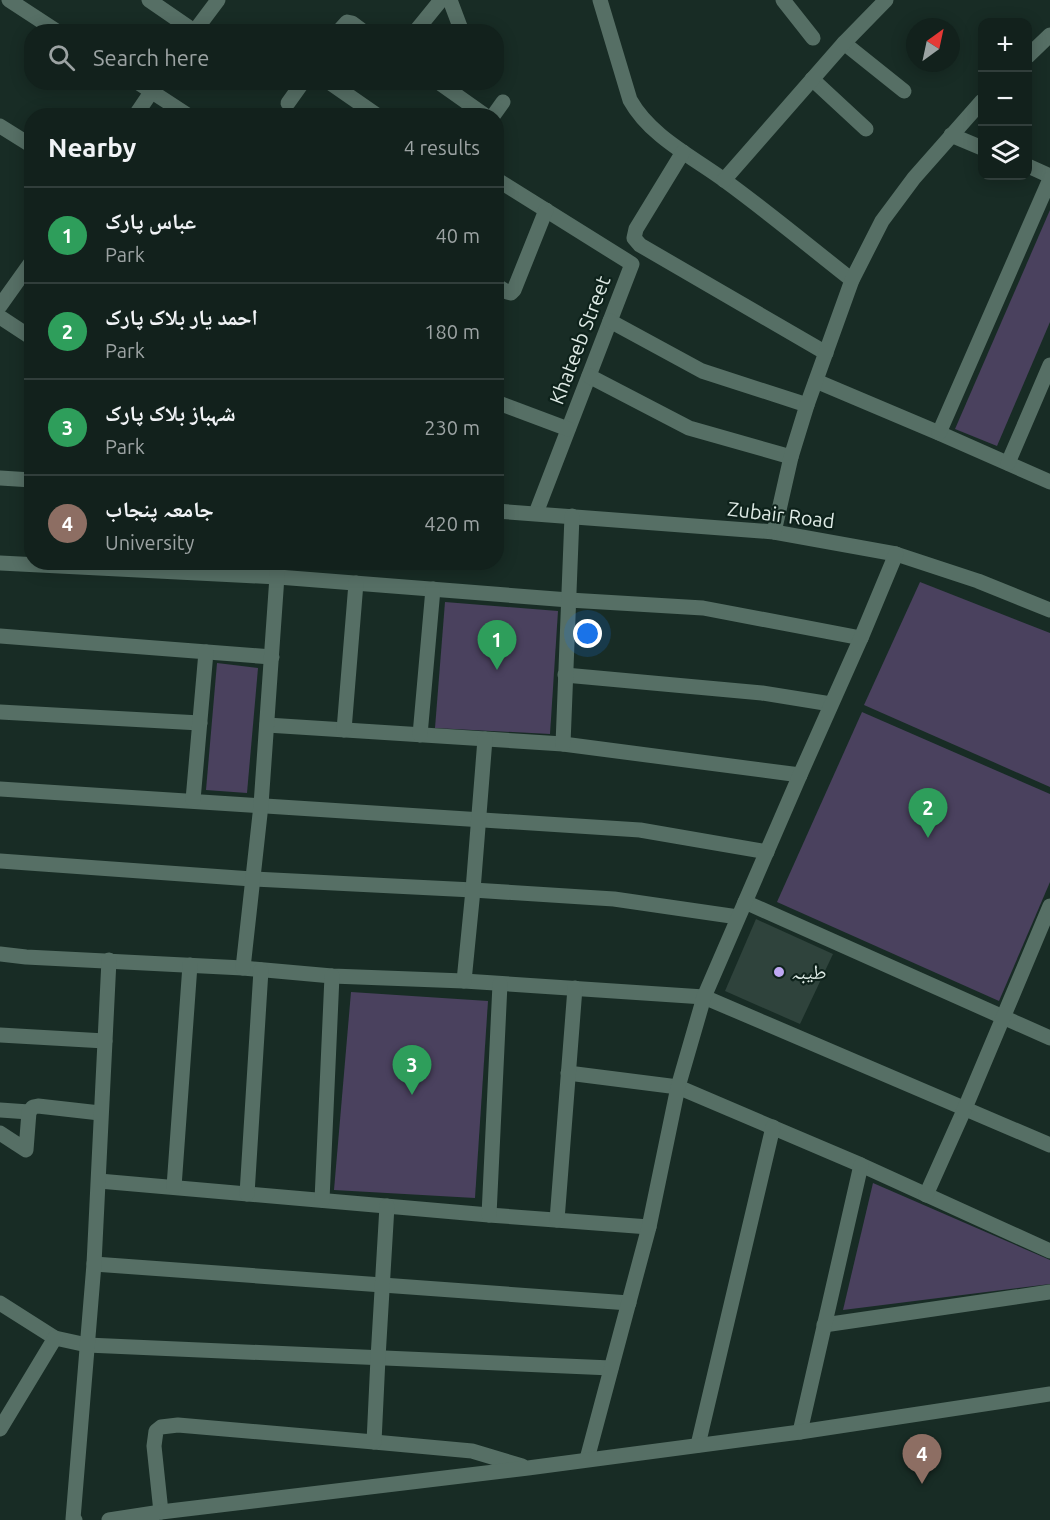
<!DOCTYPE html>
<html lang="en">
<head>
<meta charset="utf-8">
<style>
	:root { --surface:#12211c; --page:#1b2925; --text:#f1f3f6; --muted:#9ca3a3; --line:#313e3b; --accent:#0f766e }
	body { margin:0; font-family:Ubuntu,"Noto Naskh Arabic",sans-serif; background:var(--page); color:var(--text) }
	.controls { position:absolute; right:18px; top:18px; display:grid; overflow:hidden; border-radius:12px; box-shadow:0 3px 15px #0003 }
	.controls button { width:54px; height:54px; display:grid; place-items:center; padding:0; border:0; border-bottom:2px solid var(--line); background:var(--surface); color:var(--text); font:30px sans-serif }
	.compass { position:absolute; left:906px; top:18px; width:54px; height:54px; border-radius:50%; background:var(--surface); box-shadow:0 3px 15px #0003; rotate:33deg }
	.you { position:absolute; left:588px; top:634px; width:21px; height:21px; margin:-15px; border:4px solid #fff; border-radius:50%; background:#1a73e8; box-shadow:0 0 0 9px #1a73e833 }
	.badge { display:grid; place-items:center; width:39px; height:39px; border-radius:50%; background:var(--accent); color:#fff; font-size:20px; font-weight:700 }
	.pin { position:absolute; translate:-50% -50px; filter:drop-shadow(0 2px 3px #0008) }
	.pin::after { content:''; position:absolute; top:32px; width:21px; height:18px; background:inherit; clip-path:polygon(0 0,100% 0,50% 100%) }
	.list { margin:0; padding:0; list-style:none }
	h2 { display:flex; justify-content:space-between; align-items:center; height:78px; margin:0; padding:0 24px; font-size:26px }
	h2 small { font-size:20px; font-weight:400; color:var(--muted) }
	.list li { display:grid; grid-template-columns:39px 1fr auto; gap:18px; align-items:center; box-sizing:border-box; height:96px; padding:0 24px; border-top:2px solid var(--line) }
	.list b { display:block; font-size:22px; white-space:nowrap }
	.list p { margin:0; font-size:20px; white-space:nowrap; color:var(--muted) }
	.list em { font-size:20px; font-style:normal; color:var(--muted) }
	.icon { flex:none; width:33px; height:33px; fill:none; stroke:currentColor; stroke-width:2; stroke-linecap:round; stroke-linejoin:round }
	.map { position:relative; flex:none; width:1050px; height:1520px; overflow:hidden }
	.search { position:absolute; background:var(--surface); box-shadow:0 3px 15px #0003; left:24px; top:24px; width:480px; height:66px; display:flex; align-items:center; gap:15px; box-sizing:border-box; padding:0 21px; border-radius:24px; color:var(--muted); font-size:22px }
	.panel { position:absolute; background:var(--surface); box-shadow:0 3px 15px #0003; left:24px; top:108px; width:480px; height:462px; border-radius:24px }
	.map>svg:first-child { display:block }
	.green { fill:#4a415e }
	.building { fill:#2f433c }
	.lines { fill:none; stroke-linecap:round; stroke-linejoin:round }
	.minor { stroke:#566f65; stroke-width:15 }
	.poi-dot { fill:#bfa8f4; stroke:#0e221b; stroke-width:2 }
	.labels { text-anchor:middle; stroke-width:4.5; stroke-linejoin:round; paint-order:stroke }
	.street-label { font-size:20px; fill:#deeae5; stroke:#0e221b }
	.poi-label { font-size:20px; fill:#deeae5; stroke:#0e221b; text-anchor:start }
</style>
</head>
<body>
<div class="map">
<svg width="1050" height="1520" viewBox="0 0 1050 1520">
	<rect width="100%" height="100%" fill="#182c25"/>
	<g class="green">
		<polygon points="1050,210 1050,322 997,446 955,429"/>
		<polygon points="920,582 1050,633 1050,787 864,705"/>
		<polygon points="445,602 558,611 550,734 435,728"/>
		<polygon points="217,663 258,668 247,793 206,790"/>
		<polygon points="862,712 1050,794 1050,882 999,1001 777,902"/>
		<polygon points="351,992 488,1001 475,1198 334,1190"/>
		<polygon points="873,1183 1050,1260 1050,1284 843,1310"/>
	</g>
	<polygon class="building" points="756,919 833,954 800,1024 725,991"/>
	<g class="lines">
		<g class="minor">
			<polyline points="9,0 58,32"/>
			<polyline points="149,0 194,31"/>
			<polyline points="450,0 462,32"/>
			<path d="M600,0L630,100C650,136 691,156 724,180C768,212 810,247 852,280"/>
			<polyline points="783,0 813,38"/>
			<polyline points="194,32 218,0"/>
			<polyline points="338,32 347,22 352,23 364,32"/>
			<polyline points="415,32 441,0"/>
			<polyline points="844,43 904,91"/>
			<polyline points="1028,56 1050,35"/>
			<polyline points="812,79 866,129"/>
			<polyline points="137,82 189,116"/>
			<polyline points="329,82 378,116"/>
			<polyline points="438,82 486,116"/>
			<polyline points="288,103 303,82"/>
			<polyline points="135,116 158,82"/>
			<polyline points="493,116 503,102"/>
			<polyline points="0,126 32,146"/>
			<polyline points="951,135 982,148"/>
			<polyline points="683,152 636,229 634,238 640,245 826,353"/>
			<polyline points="1028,166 1050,176"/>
			<polyline points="496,179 632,264 536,513"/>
			<polyline points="724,180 844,43 886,0"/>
			<polyline points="496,285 507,292 511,293 514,290 546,210"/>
			<polyline points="0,306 32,261"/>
			<polyline points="0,317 32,338"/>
			<polyline points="610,321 702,371 807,405"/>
			<polyline points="589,376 689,428 791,457"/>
			<polyline points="816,381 939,433 1050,482"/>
			<polyline points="496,402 568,429"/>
			<polyline points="939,433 1050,179"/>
			<polyline points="1008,463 1050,365"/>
			<polyline points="0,478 32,480"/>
			<polyline points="496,511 774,532 896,554 978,581 1050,610"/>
			<polyline points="774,532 791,457 807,405 852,280 882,221 914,178 982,101"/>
			<polyline points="0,563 278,577 569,600 703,608 861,638"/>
			<polyline points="0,636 272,657"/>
			<polyline points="565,675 762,693 831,704"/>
			<polyline points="0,712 200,723"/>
			<polyline points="267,725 563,744 800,775"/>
			<polyline points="344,730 356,583"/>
			<polyline points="420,735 433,589"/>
			<polyline points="563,744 572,516"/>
			<polyline points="0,789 640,830 767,852"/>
			<polyline points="193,800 206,652"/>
			<polyline points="0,861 252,879 473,890 614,899 738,917"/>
			<polyline points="745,902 1050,1038"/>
			<polyline points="0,954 26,957 243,968 332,976 464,981 704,997 1050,1145"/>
			<polyline points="243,968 261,805 278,562"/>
			<polyline points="464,981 473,890 485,739"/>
			<polyline points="0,1035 105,1041"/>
			<polyline points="568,1073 678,1087 861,1165 1050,1251"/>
			<polyline points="0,1110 29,1112"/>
			<polyline points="0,1133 26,1150 29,1112 33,1107 38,1106 100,1113"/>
			<polyline points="99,1181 489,1215 649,1227"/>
			<polyline points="174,1187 190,965"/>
			<polyline points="247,1194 261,970"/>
			<polyline points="926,1195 965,1108 1050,906"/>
			<polyline points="322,1200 332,976"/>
			<polyline points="489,1215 500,984"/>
			<polyline points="557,1220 575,988"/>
			<polyline points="94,1264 629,1303"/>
			<polyline points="0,1303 55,1338 87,1345 611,1368"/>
			<polyline points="824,1325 1050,1292"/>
			<polyline points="0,1429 55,1338"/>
			<polyline points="800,1432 861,1165"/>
			<polyline points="374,1442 472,1451 522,1466"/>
			<polyline points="698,1445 773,1127"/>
			<polyline points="587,1459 649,1227 678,1087 704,997 800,775 861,638 896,554"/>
			<polyline points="161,1512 154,1446 156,1431 161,1427 178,1425 374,1442 378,1358 387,1206"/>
			<polyline points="75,1520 73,1519 94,1264 109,960"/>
			<polyline points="109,1520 161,1512 528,1468 800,1432 1050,1394"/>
		</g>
	</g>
	<circle class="poi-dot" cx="779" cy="972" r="6"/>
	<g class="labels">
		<g class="street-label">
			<text transform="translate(580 340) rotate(-69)" y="7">Khateeb Street</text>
			<text transform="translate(781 515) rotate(7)" y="7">Zubair Road</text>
		</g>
		<g class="poi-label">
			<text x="791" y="979">طیبہ</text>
		</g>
	</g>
</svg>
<div class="controls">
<button>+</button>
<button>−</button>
<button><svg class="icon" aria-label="layers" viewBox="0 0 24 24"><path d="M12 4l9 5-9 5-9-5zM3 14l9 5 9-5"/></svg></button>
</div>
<svg class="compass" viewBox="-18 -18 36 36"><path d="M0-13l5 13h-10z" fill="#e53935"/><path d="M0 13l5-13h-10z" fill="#9ca3a3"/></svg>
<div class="you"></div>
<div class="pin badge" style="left:497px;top:670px;background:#2e9e5b">1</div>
<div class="pin badge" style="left:928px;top:838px;background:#2e9e5b">2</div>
<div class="pin badge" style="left:412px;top:1095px;background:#2e9e5b">3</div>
<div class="pin badge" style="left:922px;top:1484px;background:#8d6e63">4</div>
<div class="search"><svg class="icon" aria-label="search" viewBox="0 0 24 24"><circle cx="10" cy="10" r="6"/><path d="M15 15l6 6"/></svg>Search here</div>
<section class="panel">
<h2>Nearby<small>4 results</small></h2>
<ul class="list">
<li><span class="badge" style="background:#2e9e5b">1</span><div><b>عباس پارک</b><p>Park</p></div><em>40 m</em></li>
<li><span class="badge" style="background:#2e9e5b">2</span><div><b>احمد یار بلاک پارک</b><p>Park</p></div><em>180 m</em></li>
<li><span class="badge" style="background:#2e9e5b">3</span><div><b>شہباز بلاک پارک</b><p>Park</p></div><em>230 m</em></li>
<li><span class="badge" style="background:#8d6e63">4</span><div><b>جامعہ پنجاب</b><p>University</p></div><em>420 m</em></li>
</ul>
</section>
</div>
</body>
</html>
